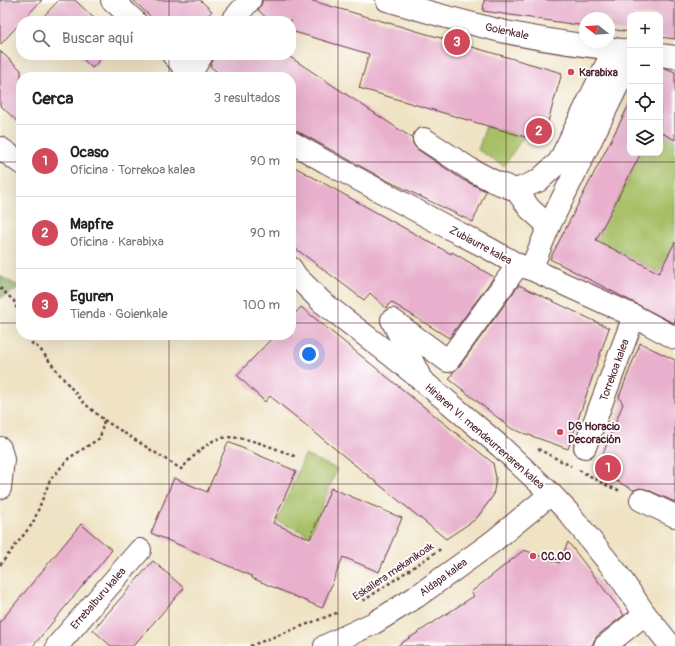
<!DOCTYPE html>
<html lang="es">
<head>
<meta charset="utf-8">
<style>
	:root { --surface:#fff; --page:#f6f6f6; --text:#202124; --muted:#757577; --line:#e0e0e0; --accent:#d1495b }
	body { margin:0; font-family:Pangolin,sans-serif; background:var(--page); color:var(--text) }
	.controls { position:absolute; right:12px; top:12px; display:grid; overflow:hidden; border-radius:8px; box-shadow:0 4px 16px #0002 }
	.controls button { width:36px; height:36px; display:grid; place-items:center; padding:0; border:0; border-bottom:1px solid var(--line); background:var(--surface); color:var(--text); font:20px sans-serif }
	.compass { position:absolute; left:579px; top:12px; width:36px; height:36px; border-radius:50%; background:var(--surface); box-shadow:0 4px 16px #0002; rotate:287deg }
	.you { position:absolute; left:309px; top:354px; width:14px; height:14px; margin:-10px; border:3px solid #fff; border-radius:50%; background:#1a73e8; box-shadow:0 0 0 6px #1a73e833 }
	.badge { display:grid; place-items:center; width:26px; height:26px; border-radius:50%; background:var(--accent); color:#fff; font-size:13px; font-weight:700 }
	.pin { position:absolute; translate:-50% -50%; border:2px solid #fff; box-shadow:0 1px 4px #0006 }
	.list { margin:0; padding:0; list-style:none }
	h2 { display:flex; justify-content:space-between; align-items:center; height:52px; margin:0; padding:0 16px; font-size:17px }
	h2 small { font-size:13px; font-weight:400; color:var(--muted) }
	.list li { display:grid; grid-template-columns:26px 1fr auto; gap:12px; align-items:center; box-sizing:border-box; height:72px; padding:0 16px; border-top:1px solid var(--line) }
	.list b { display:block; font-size:15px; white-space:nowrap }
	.list p { margin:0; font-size:13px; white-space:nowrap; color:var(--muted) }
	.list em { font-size:13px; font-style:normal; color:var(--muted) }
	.icon { flex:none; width:22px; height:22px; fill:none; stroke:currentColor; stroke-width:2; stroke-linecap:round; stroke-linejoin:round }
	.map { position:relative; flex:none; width:675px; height:646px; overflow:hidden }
	.search { position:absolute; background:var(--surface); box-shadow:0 4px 16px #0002; left:16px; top:16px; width:280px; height:44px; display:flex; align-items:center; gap:10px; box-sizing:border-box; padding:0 14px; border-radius:16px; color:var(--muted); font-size:15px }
	.panel { position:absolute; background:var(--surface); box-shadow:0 4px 16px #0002; left:16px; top:72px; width:280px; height:268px; border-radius:16px }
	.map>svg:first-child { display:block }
	.green { fill:#a7c066; stroke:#787048 }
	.forest { fill:#85a65b; stroke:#686243 }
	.building { fill:#e8b0cd }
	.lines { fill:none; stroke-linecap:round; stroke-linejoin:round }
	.minor-casing { stroke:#633c42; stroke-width:24 }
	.major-casing { stroke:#633c42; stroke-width:24 }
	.path { stroke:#633c42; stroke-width:2.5; stroke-dasharray:3 3; stroke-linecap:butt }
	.minor { stroke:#fff; stroke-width:22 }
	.major { stroke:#fff; stroke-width:22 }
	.grid { fill:none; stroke:#4a1f2b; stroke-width:1; stroke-opacity:0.55 }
	.poi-dot { fill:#d1495b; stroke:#fff; stroke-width:1.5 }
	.labels { text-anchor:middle; stroke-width:3.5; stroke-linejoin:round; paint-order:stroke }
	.street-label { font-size:11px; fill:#4a1f2b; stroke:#fff }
	.poi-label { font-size:11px; font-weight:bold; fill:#4a1f2b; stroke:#fff; text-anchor:start }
</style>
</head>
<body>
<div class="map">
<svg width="675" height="646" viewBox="0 0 675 646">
	<rect width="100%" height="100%" fill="#fff"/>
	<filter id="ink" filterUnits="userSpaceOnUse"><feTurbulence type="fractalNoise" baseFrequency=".025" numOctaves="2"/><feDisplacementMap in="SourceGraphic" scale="8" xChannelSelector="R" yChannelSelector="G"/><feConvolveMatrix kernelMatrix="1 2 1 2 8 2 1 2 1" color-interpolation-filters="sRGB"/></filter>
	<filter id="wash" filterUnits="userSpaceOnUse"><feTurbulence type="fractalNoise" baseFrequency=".012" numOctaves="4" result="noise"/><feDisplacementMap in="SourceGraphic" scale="16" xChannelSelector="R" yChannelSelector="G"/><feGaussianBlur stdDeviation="0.9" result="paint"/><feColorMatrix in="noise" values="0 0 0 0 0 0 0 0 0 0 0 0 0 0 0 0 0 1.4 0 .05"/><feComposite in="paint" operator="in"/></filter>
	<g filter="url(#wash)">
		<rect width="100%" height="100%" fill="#efe3c4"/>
		<g class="green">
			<polygon points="486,126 524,136 504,166 478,150"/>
			<polygon points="660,132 675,140 675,242 659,273 596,240 641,153 660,153"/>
			<polygon points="305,455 337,469 310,535 277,521"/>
		</g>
		<polygon class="forest" points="0,276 21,287 21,288 0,298"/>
		<g id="blocks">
			<g class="building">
				<polygon points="0,0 42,0 22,21 21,21 21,22 0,45"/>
				<polygon points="59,0 75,0 97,21 43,21 41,19"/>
				<polygon points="133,0 200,0 212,11 203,21 155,21"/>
				<polygon points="262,0 309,0 562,73 542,142 359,88 369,54 291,31 291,21 270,21 258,10 262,3"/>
				<polygon points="484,0 667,0 675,1 675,39 660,37 660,15 630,15 630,32 609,29 609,18 585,18 585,26 483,11"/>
				<polygon points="0,51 21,70 21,125 0,105"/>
				<polygon points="79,55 105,55 92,68"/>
				<polygon points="214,55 287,55 412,138 413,144 417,149 463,180 486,191 473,222 380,177 297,131 291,130 291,77 223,77 210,66 213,61"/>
				<polygon points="660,68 668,69 675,72 675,140 660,132"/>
				<polygon points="630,103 630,153 641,153 596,240 659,273 675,242 675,324 550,259"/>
				<polygon points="291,165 451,254 452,252 494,277 449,338 391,302 386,308 370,293 364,300 291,245"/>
				<polygon points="519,285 609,328 568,449 512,429 449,379 454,371 458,368"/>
				<polygon points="301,307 493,463 496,478 493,496 476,519 446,539 270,396 265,402 237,375 275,335 291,335 291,318"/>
				<polygon points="640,343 675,360 675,502 646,489 640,488 634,490 596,471 623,404 619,397"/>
				<polygon points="228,442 296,471 273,523 310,539 331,488 402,518 379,572 343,557 322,608 252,578 252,576 151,533 174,478 207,492"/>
				<polygon points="81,524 112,550 33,646 0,646 0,622"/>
				<polygon points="568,542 624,615 597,636 594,641 593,644 590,646 397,646 474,596 471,592 524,550 559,563"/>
				<polygon points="153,561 184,588 133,646 111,646 93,630"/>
			</g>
		</g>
	</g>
	<g filter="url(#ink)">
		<use href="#blocks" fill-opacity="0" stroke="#633c42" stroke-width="1"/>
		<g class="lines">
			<defs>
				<g id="minor">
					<path d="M387,0C424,11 460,21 497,30C540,40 586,46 630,51"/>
					<polyline points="232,21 250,0"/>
					<polyline points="660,55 675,57"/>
					<polyline points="189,76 202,55"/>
					<polyline points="424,139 470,169 495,182 516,190 530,209 549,226"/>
					<polyline points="291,142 326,162 447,227 488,248 518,265 531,269 634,316 675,338"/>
					<polyline points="0,148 21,163"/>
					<polyline points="516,190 538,181 559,162 614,49"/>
					<polyline points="291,268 296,276 322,302 392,356 447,401 501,447 551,494 568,512 617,573 645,614 671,646"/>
					<polyline points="531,269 549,226 630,60"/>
					<polyline points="419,375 392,320 448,361 518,265"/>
					<polyline points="585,447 634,316"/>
					<polyline points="0,448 3,459 0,488"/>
					<polyline points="641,500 675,516"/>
					<polyline points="57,646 140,550"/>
					<polyline points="325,646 374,623 416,597 491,543 551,494"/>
					<polyline points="605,646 645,614"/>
				</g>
				<g id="major">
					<polyline points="112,0 135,21"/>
					<polyline points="173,55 179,61 189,76"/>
				</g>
			</defs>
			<use href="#minor" class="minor-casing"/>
			<use href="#major" class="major-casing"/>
			<g class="path">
				<polyline points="0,288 14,301 21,319"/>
				<path d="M104,420L181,469C190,460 200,449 211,442C232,428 275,449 297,457"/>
				<polyline points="538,449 571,466"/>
				<polyline points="579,470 610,487 621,491"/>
				<polyline points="0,565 33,523 50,480 69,458 100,438 104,420 84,403 61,376 40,349 30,342 27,335"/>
				<polyline points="363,601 442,548"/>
				<polyline points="250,646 339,612"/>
			</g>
			<use href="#minor" class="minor"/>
			<use href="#major" class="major"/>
		</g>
	</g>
	<path class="grid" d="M169,0V21M338,0V646M506,0V646M169,55V77M0,162H21M291,162H675M0,323H21M291,323H675M169,335V646M0,484H675"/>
	<g class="poi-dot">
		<circle cx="571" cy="72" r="4"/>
		<circle cx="560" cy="432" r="4"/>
		<circle cx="533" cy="556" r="4"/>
	</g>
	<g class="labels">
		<g class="street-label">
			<text transform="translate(507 31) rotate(12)" y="4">Goienkale</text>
			<text transform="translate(481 245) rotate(28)" y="4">Zubiaurre kalea</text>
			<text transform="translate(614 370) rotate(-70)" y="4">Torrekoa kalea</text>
			<text transform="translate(485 436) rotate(41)" y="4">Hiriaren VI. mendeurrenaren kalea</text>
			<text transform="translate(393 571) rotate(-34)" y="4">Eskailera mekanikoak</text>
			<text transform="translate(443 577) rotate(-36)" y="4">Aldapa kalea</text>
			<text transform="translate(98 598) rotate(-49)" y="4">Errebalburu kalea</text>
		</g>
		<g class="poi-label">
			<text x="579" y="76">Karabixa</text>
			<text x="568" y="430">DG Horacio<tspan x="568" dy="13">Decoración</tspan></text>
			<text x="541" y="560">CC.OO</text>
		</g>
	</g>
</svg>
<div class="controls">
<button>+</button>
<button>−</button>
<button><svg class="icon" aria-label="locate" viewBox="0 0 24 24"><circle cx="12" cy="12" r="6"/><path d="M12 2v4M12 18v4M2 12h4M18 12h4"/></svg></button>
<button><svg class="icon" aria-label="layers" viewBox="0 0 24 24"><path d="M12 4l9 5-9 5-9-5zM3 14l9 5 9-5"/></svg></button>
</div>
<svg class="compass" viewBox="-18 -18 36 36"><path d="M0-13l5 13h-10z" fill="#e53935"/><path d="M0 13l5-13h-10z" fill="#757577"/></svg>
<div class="you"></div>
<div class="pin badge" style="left:608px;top:468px">1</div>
<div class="pin badge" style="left:539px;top:131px">2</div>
<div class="pin badge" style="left:457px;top:42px">3</div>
<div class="search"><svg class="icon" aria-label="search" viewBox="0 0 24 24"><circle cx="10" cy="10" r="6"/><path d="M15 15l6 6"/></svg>Buscar aquí</div>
<section class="panel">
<h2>Cerca<small>3 resultados</small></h2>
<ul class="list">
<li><span class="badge">1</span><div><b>Ocaso</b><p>Oficina · Torrekoa kalea</p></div><em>90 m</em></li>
<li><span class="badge">2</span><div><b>Mapfre</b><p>Oficina · Karabixa</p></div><em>90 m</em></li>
<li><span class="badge">3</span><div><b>Eguren</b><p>Tienda · Goienkale</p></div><em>100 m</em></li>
</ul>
</section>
</div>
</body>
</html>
